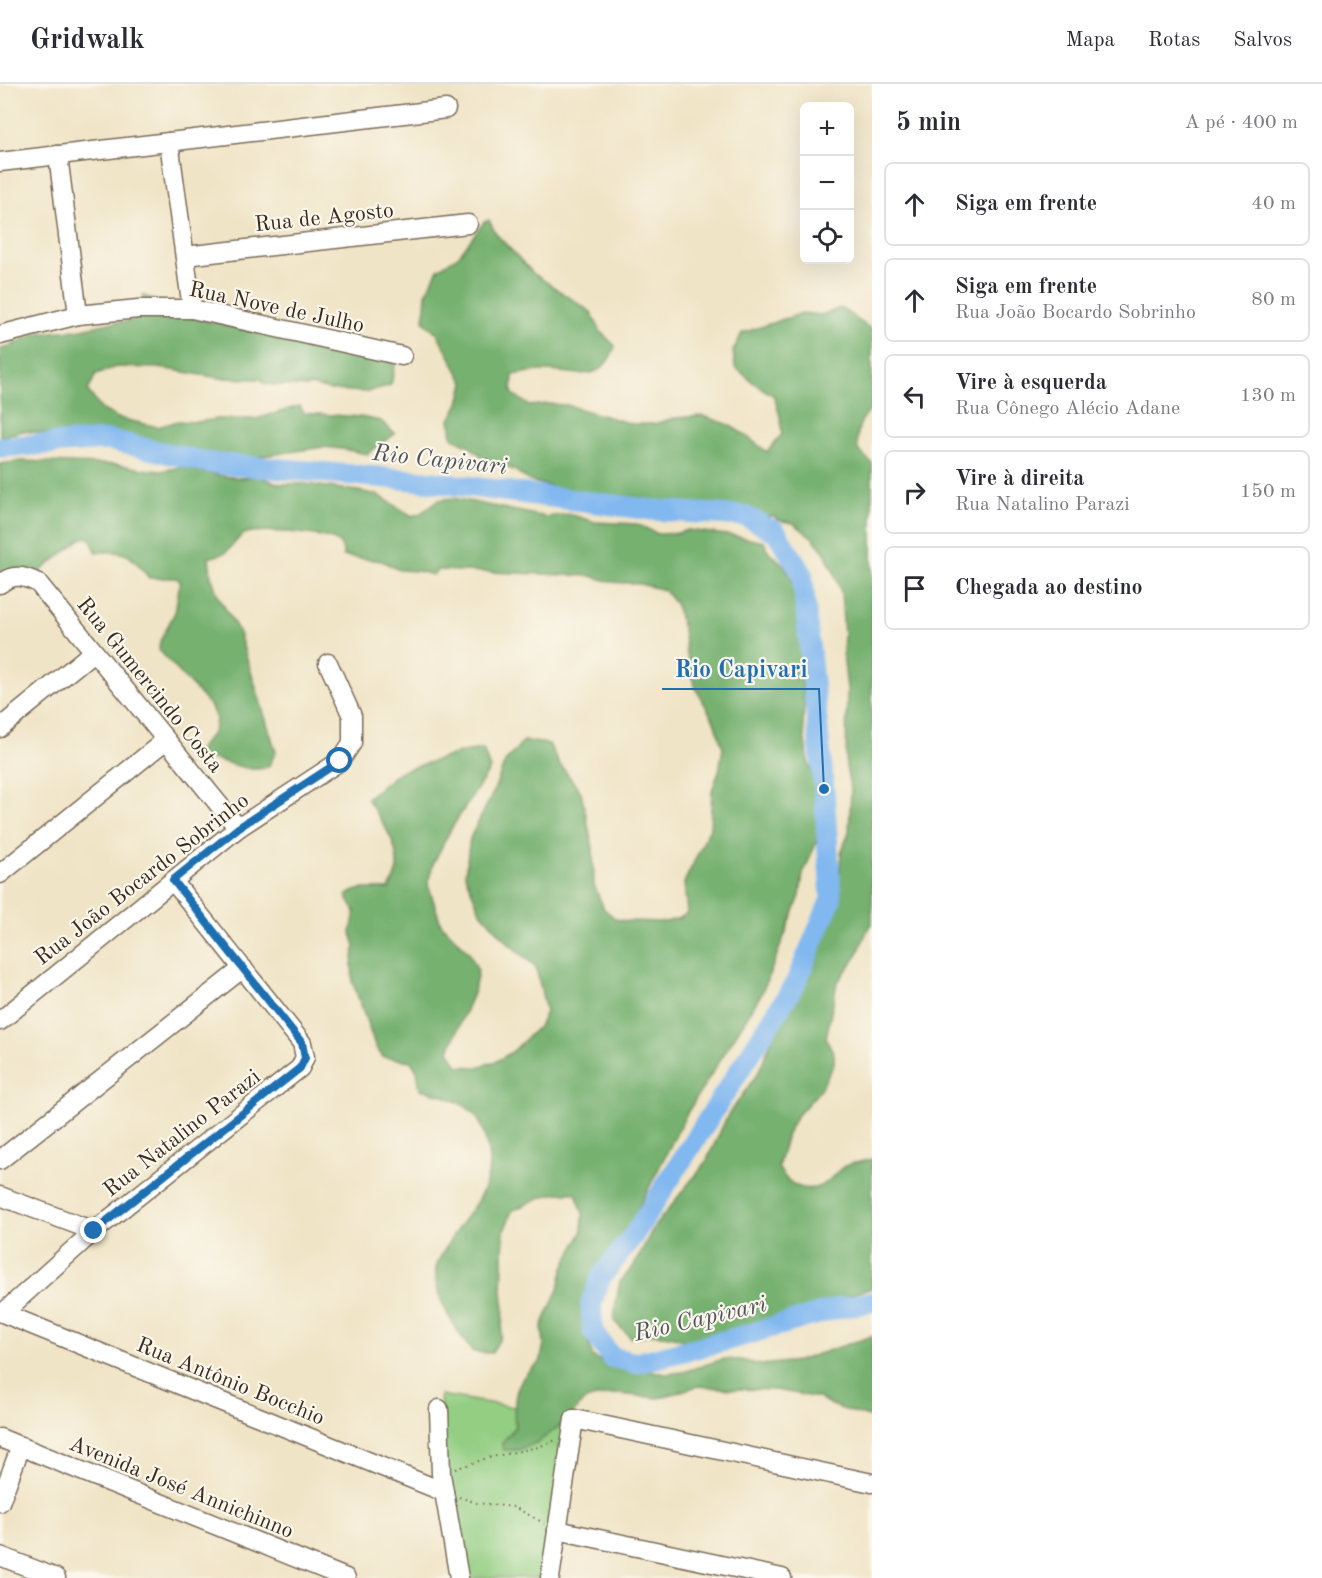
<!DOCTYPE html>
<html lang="pt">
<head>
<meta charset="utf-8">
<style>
	:root { --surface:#fff; --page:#f7f7f7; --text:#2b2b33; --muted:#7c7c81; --line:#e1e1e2 }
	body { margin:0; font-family:"Old Standard TT",serif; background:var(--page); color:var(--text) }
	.controls { position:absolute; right:18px; top:18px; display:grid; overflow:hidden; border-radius:9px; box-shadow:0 6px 24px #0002 }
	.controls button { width:54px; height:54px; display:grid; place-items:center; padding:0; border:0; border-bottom:2px solid var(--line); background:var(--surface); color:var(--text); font:30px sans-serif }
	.stop { position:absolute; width:18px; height:18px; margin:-14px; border:4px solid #1f6fb2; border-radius:50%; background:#fff }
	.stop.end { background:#1f6fb2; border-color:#fff; box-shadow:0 2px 6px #0008 }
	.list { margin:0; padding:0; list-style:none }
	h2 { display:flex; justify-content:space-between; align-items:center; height:78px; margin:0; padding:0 24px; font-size:26px }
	h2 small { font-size:20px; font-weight:400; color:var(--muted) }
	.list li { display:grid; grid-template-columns:39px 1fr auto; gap:18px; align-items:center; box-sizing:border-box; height:84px; margin:0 12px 12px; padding:0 12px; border:2px solid var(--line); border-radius:9px }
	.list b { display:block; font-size:22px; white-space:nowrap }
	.list p { margin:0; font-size:20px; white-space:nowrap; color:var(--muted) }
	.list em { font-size:20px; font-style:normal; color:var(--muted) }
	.icon { flex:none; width:33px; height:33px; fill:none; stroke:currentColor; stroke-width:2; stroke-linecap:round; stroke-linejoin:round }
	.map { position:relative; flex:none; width:872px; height:1494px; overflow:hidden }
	header { display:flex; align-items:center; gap:36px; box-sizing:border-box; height:84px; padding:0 30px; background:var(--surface); border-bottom:2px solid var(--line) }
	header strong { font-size:28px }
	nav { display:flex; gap:33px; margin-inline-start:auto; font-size:21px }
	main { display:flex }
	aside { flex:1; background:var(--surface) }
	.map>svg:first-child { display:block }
	.green { fill:#93ce82; stroke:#677c50; stroke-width:1.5 }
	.forest { fill:#76b170; stroke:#586e47; stroke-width:1.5 }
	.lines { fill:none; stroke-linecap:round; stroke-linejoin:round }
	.river { stroke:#81b8f0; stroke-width:21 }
	.minor-casing { stroke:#7a6b59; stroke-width:21 }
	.path { stroke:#7a6b59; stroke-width:2; stroke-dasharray:1.5 4.5; stroke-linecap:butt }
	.minor { stroke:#fff; stroke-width:18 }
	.route { stroke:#1f6fb2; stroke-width:8 }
	.labels { text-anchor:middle; stroke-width:4.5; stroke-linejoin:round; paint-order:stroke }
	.street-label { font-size:22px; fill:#3b2a1e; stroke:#fbf7ec }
	.water-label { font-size:24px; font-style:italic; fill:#50555d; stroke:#fbf7ec }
	.leader { fill:none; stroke:#1f6fb2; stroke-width:2 }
	.callout-dot { fill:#1f6fb2; stroke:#fbf7ec; stroke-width:2 }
	.callout-label { font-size:24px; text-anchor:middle; font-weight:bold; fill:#1f6fb2; stroke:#fbf7ec; stroke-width:4.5; stroke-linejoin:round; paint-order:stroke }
</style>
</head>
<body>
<header>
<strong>Gridwalk</strong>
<nav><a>Mapa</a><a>Rotas</a><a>Salvos</a></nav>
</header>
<main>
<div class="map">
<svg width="872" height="1494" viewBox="0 0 872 1494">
	<rect width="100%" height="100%" fill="#fbf7ec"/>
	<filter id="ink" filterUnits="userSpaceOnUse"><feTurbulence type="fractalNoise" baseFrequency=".0167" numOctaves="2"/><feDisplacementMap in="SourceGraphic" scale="12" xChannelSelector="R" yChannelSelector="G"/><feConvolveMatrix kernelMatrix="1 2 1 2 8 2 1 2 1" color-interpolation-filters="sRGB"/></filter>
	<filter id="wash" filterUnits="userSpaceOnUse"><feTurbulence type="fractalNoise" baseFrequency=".008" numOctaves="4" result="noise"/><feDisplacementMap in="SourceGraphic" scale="24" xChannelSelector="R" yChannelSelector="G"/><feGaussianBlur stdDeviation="1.35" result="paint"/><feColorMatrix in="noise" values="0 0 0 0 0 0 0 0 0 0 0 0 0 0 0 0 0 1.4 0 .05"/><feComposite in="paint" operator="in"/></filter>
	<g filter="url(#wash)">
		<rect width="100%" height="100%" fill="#f0e4c6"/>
		<polygon class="green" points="440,1311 569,1332 546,1494 468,1494 446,1408"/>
		<g class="forest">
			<path d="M489,136L496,150L533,189L591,228L601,248L615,262C602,299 582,289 550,287C538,286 525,289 513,291L512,309L530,322L548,320L567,321L632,340H654L674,334L703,332L727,340L744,350L767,368L782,350L780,332L774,312L755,300L735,283L733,267L742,249L802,229L821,231L841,224L872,246V325C858,336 856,349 858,366L872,379V840L866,849L857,872L837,899L826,954L834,970V980L820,1006L796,1033L787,1050L778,1083C788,1102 808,1112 827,1098C833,1093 838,1086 845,1082C853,1078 864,1078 872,1075V1204L749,1244L715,1263L692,1259L671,1252L652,1250L631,1254L614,1237L616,1218L620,1198L633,1183L654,1143L706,1078L728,1031L758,989L785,924L812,871L820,850L831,806L840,788L841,769L849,748L851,707L846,683L847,605L843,570L844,551L841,508L834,488L825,469L813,454L793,439L777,436L774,432L769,433L706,422L599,419L575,409L530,397L514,386L484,374L469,362L452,353L450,336L459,319L464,299L437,249L424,238L426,210L438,185L459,171L484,138Z"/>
			<polygon points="143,211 189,233 394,278 395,281 391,301 367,308 330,306 310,301 308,303 266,300 260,295 219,294 161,284 116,283 96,290 88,307 101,325 118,334 158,343 178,337 197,338 217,335 256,335 300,322 304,329 361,333 381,337 395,350 367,370 342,365 323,363 263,372 243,378 185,371 138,355 99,355 23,347 0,353 0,266 37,249 77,246 109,239 131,237 138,231"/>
			<path d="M22,377L122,381L142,385L161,387L182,383L222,392L241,394L258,392L279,400H304L358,407L378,411L412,432L421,429L438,416L453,414L546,433L569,430L595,438L637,440L658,450L677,449L688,446L735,452L764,458L769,468L785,482L796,504L802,524L804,564L800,584L804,619L803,638L807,674L820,713L818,732L820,750L803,790L800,812L762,909L687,1029L622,1157L596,1214L588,1257L593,1273L611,1282L625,1280L665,1290L683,1288L723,1275L741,1276L761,1281L797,1277L872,1252V1334L836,1323L818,1314L798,1310L775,1306L732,1305L698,1302L659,1314L617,1310L591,1314L584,1317L566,1337L538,1358L518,1366H503L502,1359L515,1343C513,1316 514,1294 540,1279L544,1260L542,1242L559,1203L564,1183L582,1148L583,1129L576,1109C549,1107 536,1115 512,1127L504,1147L502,1207L504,1225L501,1252L492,1269L473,1268C457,1248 433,1213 436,1186C436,1179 442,1171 445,1165C468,1121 502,1107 484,1050C482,1045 481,1040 479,1037C471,1019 437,1009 420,1005L417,987L411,977L383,973L376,964L353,899L352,880L355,862L351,849L355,827L346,812C358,802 374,805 389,805C392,799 397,790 397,783C398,755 379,736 367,714L399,688L462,668L483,665L490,685L451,745L433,780L428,800L441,840L469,868L478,887L474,907L449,966L458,982L477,983L497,977L512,968L540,941L546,928L536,883L508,859L480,827L465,791L470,754L492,711L505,678L524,657L549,660L558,678L581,708L593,764L594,801L604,825L616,835L626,837L665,838L680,834L687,829L684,799L710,744L712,707L719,687L723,664L714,637L695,603L689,583L682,541L676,521L664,506L640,500L611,498L591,492L437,486L433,491L418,487L399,486L382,477L343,472C343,468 343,463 339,459C330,449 261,445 247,449C237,452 234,462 226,468C222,471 214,472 209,474L211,491L210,494H212L218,512L238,546L276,668L268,683C251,689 234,680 217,676C210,674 201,674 193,673L214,647L216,635L211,623L159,566L160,557L175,528L180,497L176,494H149C130,470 128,466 96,468L91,456L87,453L81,455L37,490L0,507V380Z"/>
		</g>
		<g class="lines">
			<polyline class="river" points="0,363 109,356 210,379 425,397 652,426 745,432 776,448 802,489 824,705 831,815 795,900 633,1152 601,1193 591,1220 593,1247 611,1273 636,1279 728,1256 839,1224 872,1218"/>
		</g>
	</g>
	<g filter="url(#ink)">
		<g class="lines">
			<defs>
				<g id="minor">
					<polyline points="169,58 192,225"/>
					<polyline points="58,71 78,231"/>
					<polyline points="0,78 446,25"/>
					<polyline points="185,172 468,140"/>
					<polyline points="0,251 78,231 138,225 192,225 402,272"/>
					<path d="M0,500C13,489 24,492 38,499L238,744"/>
					<polyline points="0,644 93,568"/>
					<polyline points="0,790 166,656"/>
					<polyline points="0,937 238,744 340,677 352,659 352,632 328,579"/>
					<polyline points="0,1076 243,884"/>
					<polyline points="0,1112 94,1147"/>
					<polyline points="0,1228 444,1408"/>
					<polyline points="3,1229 94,1147 300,984 305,973 302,959 173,797"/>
					<polyline points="439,1325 441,1390 459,1494"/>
					<polyline points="0,1354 346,1494"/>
					<polyline points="0,1418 21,1362"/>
					<polyline points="557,1446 782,1494"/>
					<polyline points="0,1472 56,1494"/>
					<polyline points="550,1494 574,1335 872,1399"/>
				</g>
			</defs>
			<use href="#minor" class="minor-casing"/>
			<g class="path">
				<polyline points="455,1385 487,1374 538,1363 556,1356"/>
				<polyline points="459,1413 477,1419 514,1423 544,1439"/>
			</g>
			<use href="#minor" class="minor"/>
		</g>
	</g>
	<g class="lines" filter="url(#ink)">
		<polyline class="route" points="94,1147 300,984 305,974 302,959 173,796 238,744 340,677"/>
	</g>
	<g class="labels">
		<g class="street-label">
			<text transform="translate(324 132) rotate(-6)" y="8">Rua de Agosto</text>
			<text transform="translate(277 222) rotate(12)" y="8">Rua Nove de Julho</text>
			<text transform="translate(151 600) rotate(51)" y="8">Rua Gumercindo Costa</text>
			<text transform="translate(141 794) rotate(-38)" y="8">Rua João Bocardo Sobrinho</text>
			<text transform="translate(181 1048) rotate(-38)" y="8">Rua Natalino Parazi</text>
			<text transform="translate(231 1296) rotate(22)" y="8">Rua Antônio Bocchio</text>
			<text transform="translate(182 1402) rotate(22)" y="8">Avenida José Annichinno</text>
		</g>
		<g class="water-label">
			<text transform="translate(440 375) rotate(6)" y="8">Rio Capivari</text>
			<text transform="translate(700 1234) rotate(-13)" y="8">Rio Capivari</text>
		</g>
	</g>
	<path class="leader" d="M824 705L819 605H662"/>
	<circle class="callout-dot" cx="824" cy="705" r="6"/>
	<g class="callout-label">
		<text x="741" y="593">Rio Capivari</text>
	</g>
</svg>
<div class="controls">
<button>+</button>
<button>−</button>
<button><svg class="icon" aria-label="locate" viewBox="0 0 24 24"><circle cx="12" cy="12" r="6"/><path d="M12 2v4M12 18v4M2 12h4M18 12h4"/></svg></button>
</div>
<div class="stop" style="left:340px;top:677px"></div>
<div class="stop end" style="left:94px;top:1147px"></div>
</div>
<aside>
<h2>5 min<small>A pé · 400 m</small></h2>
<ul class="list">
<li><svg class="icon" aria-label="ahead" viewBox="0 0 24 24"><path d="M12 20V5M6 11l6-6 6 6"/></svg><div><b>Siga em frente</b></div><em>40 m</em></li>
<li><svg class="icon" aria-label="ahead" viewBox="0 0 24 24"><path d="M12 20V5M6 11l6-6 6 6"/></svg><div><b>Siga em frente</b><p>Rua João Bocardo Sobrinho</p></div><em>80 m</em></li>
<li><svg class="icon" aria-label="left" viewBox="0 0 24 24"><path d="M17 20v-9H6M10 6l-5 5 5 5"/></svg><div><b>Vire à esquerda</b><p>Rua Cônego Alécio Adane</p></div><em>130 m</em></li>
<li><svg class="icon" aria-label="right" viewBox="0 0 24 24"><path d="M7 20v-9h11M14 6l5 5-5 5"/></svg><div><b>Vire à direita</b><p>Rua Natalino Parazi</p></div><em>150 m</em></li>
<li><svg class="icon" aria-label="arrive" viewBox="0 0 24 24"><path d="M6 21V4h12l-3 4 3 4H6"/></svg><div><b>Chegada ao destino</b></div></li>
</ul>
</aside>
</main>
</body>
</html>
